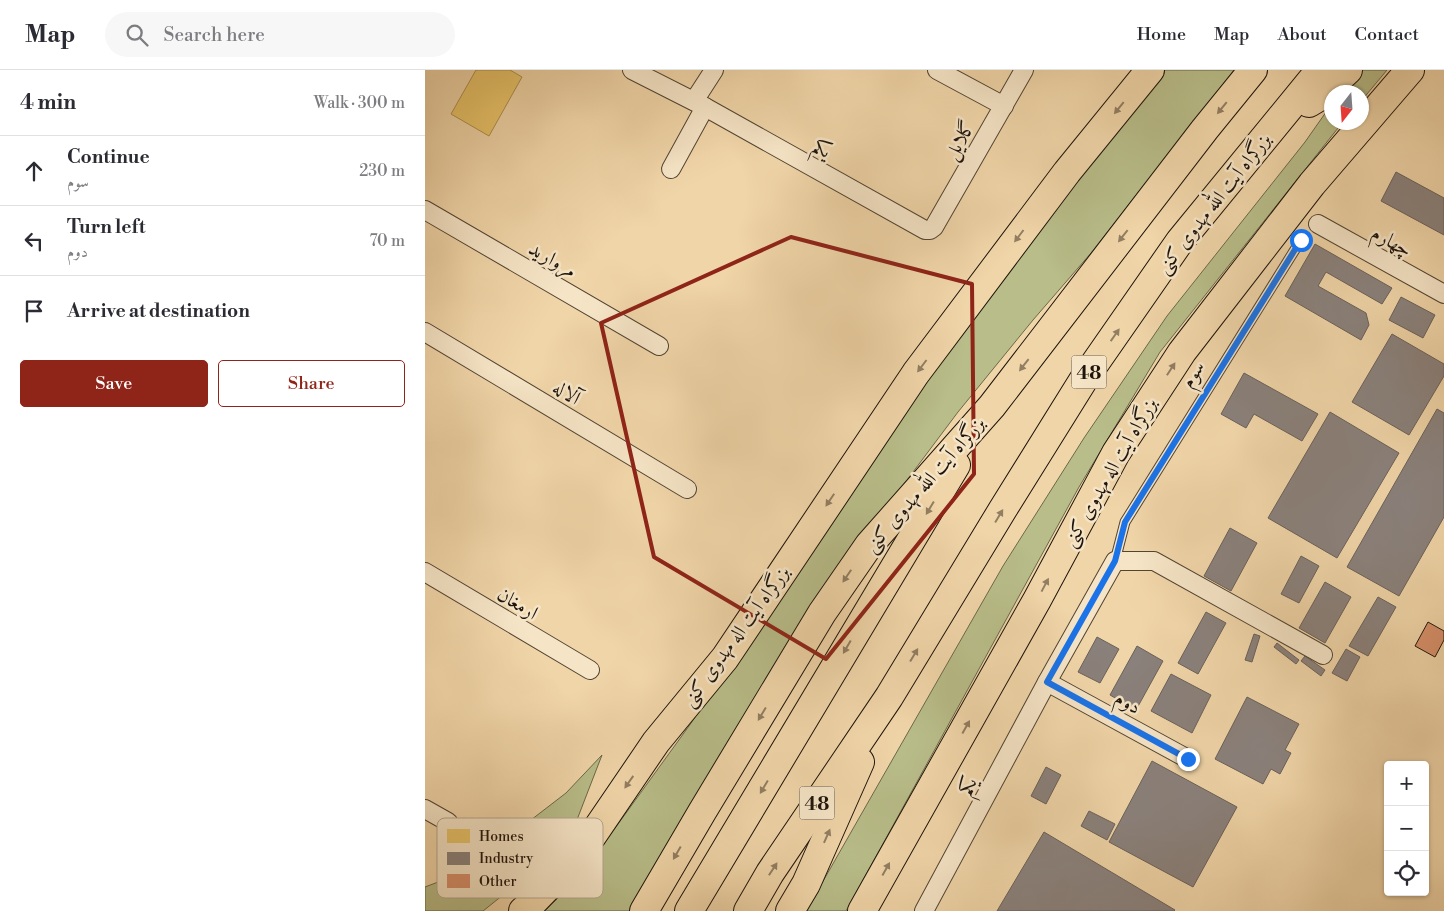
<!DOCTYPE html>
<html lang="en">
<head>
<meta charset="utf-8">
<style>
	:root { --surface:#fff; --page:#f7f7f7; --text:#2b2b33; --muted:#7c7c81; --line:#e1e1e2; --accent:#8f2418 }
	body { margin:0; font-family:"Libre Bodoni",Amiri,serif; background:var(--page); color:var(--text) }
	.controls { position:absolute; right:15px; bottom:15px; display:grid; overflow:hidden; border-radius:5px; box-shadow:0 1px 4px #0004 }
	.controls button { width:45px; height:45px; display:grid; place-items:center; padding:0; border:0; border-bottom:1px solid var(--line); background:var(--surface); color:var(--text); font:25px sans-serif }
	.compass { position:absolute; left:899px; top:15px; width:45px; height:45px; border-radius:50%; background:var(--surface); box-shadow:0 1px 4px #0004; rotate:197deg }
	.stop { position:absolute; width:15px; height:15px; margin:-11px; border:4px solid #1a73e8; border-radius:50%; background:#fff }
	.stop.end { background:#1a73e8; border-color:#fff; box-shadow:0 1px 5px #0008 }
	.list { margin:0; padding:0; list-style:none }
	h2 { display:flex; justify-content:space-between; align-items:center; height:65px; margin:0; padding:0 20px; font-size:21px }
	h2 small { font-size:16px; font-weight:400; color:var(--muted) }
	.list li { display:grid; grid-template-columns:32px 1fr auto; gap:15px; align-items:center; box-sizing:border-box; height:70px; padding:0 20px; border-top:1px solid var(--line) }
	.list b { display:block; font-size:19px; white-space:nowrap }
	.list p { margin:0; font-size:16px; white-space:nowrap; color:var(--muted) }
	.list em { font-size:16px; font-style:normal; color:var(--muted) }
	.actions { display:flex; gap:10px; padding:15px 20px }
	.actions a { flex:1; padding:11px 0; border:1px solid var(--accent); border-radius:5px; text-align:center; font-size:18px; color:var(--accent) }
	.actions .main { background:var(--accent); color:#fff }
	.icon { flex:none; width:28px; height:28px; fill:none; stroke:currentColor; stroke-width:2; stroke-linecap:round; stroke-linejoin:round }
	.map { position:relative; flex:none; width:1019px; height:841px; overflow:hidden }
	header { display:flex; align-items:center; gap:30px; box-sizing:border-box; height:70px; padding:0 25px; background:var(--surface); border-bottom:1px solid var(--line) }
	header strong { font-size:24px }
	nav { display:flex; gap:28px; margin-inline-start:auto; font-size:18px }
	.search { width:350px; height:45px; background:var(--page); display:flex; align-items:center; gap:12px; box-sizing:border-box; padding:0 18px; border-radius:28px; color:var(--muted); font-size:19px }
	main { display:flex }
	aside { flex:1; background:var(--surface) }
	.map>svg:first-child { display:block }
	.green { fill:#b8bd89; stroke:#6b684a }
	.homes { fill:#e9c46a; stroke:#ac8f4e }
	.industry { fill:#8a817c; stroke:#6a605a }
	.building { fill:#d8906b; stroke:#1e140c }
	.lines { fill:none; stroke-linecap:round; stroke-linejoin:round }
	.service-casing { stroke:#524433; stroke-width:11 }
	.minor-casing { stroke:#524433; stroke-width:20 }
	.primary-casing { stroke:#1e140c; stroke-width:30 }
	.trunk-casing { stroke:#1e140c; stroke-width:30 }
	.service { stroke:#f5e4c6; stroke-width:9 }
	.minor { stroke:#f5e4c6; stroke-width:18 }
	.primary { stroke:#f0d5a8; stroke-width:28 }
	.trunk { stroke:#f0d5a8; stroke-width:28 }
	.oneway { fill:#927e62 }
	.route { stroke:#1a73e8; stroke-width:6 }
	.marked { fill:none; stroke:#8f2418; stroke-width:4; stroke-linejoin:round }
	.labels { text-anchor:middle; stroke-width:5; stroke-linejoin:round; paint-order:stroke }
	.shield { fill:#f5e4c6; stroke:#5e5244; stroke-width:1 }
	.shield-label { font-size:19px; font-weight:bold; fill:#1e140c }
	.street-label { font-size:20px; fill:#1e140c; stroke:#f5e4c6 }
	.key { fill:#f5e4c6; stroke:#b4a68e; stroke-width:1 }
	.key-label { font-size:14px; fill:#1e140c }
</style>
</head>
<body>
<header>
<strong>Map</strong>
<div class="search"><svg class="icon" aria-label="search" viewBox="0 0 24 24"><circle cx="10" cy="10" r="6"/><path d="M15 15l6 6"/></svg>Search here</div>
<nav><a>Home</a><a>Map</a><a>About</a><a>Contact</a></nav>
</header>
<main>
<aside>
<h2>4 min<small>Walk · 300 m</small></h2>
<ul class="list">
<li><svg class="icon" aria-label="ahead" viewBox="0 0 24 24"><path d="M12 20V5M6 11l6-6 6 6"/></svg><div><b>Continue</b><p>سوم</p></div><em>230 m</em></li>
<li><svg class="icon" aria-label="left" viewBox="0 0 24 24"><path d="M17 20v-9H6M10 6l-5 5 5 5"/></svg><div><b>Turn left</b><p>دوم</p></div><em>70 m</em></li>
<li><svg class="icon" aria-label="arrive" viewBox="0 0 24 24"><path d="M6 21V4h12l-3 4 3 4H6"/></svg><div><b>Arrive at destination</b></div></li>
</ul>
<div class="actions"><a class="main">Save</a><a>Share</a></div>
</aside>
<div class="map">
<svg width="1019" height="841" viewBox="0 0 1019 841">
	<rect width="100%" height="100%" fill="#f0d5a8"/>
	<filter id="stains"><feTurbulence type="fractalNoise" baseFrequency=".004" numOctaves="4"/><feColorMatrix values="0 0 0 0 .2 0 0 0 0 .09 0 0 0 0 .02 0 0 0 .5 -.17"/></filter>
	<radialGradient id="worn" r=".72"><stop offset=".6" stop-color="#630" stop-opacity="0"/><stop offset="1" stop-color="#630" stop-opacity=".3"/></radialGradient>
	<g class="green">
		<polygon points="740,0 809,0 666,183 608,250 533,342 419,494 205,841 120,841 151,810 180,772 264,656 489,327 682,70"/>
		<polygon points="937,0 962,0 937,30 936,22 915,22"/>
		<polygon points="906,35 906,52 917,53 735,282 654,417 421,841 381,841 578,496 659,368 742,246 880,72"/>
		<polygon points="177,685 143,773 58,841 0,841 0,817 37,803 141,723"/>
	</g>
	<polygon class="homes" points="51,0 85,0 97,7 64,66 26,44"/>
	<g class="industry">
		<polygon points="971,102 1019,128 1019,165 956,131"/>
		<polygon points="890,174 967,218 957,234 901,202 893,216 941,243 944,255 936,270 860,226"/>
		<polygon points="976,227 1010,245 998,268 964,250"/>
		<polygon points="967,264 1019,294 1019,306 984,365 927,332"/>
		<polygon points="819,303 893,344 877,371 829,344 821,358 796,344"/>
		<polygon points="1012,339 1019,343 1019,447 974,526 922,497"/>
		<polygon points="905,342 974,383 912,488 843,448"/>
		<polygon points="805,458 832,473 806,521 779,506"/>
		<polygon points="876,486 894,496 874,533 856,524"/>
		<polygon points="900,512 926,527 900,573 874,558"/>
		<polygon points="953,527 971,537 943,586 924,576"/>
		<polygon points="781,542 801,553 773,604 753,593"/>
		<polygon points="829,564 835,566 827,592 820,590"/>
		<polygon points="672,567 694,579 675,613 653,602"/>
		<polygon points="852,573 874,590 871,594 849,577"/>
		<polygon points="712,576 738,591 711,640 685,625"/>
		<polygon points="921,579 935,587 922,611 907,603"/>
		<polygon points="880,586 900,600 896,606 876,591"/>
		<polygon points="746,604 786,625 767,663 726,641"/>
		<polygon points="822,627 874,654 860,680 866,683 855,704 846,699 838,714 790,689"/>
		<polygon points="727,691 812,737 768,817 684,772"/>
		<polygon points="621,697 636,705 621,734 606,726"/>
		<polygon points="664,741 690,754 682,770 656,756"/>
		<polygon points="619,762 750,840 749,841 572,841"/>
	</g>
	<polygon class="building" points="1003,552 1019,561 1019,570 1010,587 990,576"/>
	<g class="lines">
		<defs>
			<polyline id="service" points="690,491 700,452 876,170"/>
			<g id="minor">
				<polyline points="207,0 280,37 500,160 505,160 509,157 599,0"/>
				<polyline points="512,0 579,36"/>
				<polyline points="269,31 289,0"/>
				<polyline points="246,99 280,37"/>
				<polyline points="0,140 234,276"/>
				<polyline points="893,154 1019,224"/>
				<polyline points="0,262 262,419"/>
				<polyline points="0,502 165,600"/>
				<polyline points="622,612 763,689"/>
				<polyline points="0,739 23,752"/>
				<polyline points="499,841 622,612 690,491 729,491 898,585"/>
			</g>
			<g id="primary">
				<polyline points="98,841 105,835 141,798 167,766 231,672 300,588 491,303 642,102 725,0"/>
				<polyline points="437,841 612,530 691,383 757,282 887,114 985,0"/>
			</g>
			<g id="trunk">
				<polyline points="884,33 894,27 923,0"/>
				<polyline points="219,841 277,742 397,543 444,475 567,336 780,59 828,0"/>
				<polyline points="264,841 531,395"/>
				<polyline points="323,841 345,803 464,627 578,439 659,309 755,171 895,0"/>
				<polyline points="365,841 381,814 435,692"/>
			</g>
		</defs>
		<use href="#service" class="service-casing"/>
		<use href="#minor" class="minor-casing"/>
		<use href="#primary" class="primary-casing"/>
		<use href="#trunk" class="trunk-casing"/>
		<use href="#service" class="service"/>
		<use href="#minor" class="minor"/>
		<use href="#primary" class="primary"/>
		<use href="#trunk" class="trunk"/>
	</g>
	<defs><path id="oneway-solid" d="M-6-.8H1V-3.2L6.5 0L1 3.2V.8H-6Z" transform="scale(1.25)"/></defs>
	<g class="oneway">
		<use href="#oneway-solid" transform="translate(694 38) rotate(129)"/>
		<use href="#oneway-solid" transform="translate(797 38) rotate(129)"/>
		<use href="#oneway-solid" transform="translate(594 166) rotate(127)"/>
		<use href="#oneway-solid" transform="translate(698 166) rotate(128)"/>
		<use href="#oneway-solid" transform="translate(690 265) rotate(-55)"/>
		<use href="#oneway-solid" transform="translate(599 295) rotate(128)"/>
		<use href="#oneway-solid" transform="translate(497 296) rotate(127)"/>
		<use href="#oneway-solid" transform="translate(746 299) rotate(-57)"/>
		<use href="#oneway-solid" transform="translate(405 430) rotate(124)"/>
		<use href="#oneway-solid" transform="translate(505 438) rotate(121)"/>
		<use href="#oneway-solid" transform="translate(574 446) rotate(-59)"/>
		<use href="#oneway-solid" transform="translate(422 506) rotate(124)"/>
		<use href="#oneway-solid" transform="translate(620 515) rotate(-62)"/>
		<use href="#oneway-solid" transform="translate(422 577) rotate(120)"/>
		<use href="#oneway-solid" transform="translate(489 585) rotate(-59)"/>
		<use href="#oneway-solid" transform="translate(337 644) rotate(121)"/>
		<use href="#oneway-solid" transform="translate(541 657) rotate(-61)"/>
		<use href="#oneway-solid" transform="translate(204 712) rotate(125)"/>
		<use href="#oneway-solid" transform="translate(339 717) rotate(121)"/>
		<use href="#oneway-solid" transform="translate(402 766) rotate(-66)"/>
		<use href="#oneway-solid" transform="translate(252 783) rotate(120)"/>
		<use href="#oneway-solid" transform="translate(348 799) rotate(-57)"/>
		<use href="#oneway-solid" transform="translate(461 799) rotate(-61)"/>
	</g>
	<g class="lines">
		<polyline class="route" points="763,689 622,612 690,491 700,452 876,170"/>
	</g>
	<path class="marked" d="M366,167L547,214L549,404L401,589L229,487L176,253Z"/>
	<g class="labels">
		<g class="shield">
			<rect x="646.5" y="285.5" width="35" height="33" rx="4"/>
			<rect x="374.5" y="716.5" width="35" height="33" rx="4"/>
		</g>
		<g class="shield-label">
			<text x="664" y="309">48</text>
			<text x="392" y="740">48</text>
		</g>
		<g class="street-label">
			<text transform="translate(534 70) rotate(-60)" y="7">گلایل</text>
			<text transform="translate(397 78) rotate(29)" y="7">یکم</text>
			<text transform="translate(788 133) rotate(-52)" y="7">بزرگراه آیت الله مهدوی کنی</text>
			<text transform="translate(967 171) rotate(29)" y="7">چهارم</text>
			<text transform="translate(128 189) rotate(30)" y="7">مروارید</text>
			<text transform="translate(767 304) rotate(-58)" y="7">سوم</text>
			<text transform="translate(142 322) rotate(31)" y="7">آلاله</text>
			<text transform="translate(684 402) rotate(-60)" y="7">بزرگراه آیت اله مهدوی کنی</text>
			<text transform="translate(499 414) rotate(-49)" y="7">بزرگراه آیت الله مهدوی کنی</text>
			<text transform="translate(93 533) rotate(31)" y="7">ارمغان</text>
			<text transform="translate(310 566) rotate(-54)" y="7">بزرگراه آیت اله مهدوی کنی</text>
			<text transform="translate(703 632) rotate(29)" y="7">دوم</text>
			<text transform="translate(542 716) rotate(-62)" y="7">یکم</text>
		</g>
	</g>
	<rect x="12" y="748" width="166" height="80" rx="8" class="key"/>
	<rect x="22" y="759" width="23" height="14" fill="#e9c46a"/>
	<rect x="22" y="782" width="23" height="13" fill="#8a817c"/>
	<rect x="22" y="804" width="23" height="14" fill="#d8906b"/>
	<g class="key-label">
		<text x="54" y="771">Homes</text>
		<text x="54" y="793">Industry</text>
		<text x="54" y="816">Other</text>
	</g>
	<rect width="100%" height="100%" filter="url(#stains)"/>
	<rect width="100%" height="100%" fill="url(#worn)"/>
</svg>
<div class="controls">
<button>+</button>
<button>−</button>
<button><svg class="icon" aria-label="locate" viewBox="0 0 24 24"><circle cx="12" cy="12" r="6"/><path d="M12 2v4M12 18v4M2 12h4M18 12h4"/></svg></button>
</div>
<svg class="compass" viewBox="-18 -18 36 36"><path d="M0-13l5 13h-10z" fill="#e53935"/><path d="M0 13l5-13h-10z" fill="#7c7c81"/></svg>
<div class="stop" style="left:876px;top:170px"></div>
<div class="stop end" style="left:763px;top:689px"></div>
</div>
</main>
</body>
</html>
